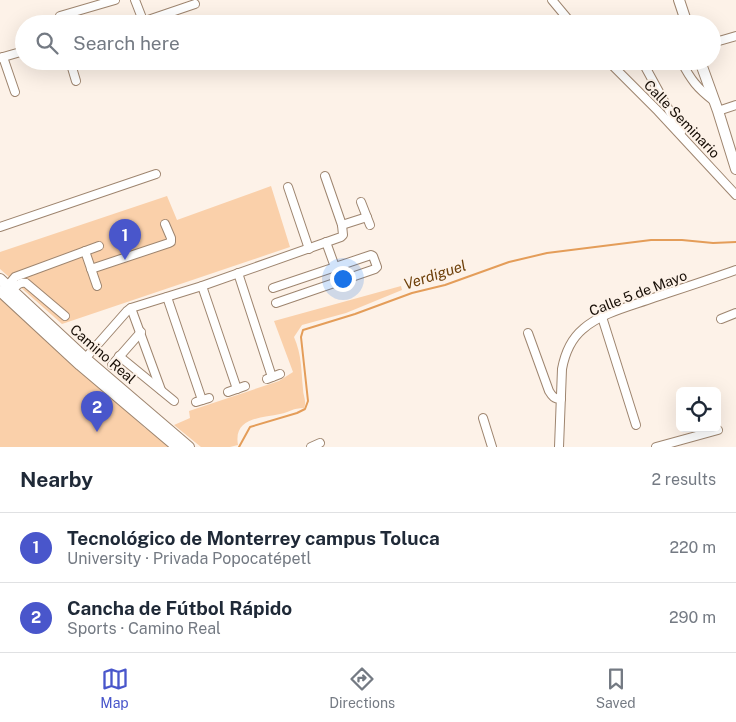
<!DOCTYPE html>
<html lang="en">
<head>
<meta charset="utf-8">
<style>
	:root { --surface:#fff; --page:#f2f2f3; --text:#1f2937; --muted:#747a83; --line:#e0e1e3; --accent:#4956cb }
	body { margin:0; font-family:"Public Sans",sans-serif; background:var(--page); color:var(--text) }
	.controls { position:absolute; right:15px; bottom:15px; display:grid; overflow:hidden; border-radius:8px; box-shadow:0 5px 20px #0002 }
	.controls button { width:45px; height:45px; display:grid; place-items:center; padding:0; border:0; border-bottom:1px solid var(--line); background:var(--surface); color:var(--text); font:25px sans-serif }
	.you { position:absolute; left:342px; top:278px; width:18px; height:18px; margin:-12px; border:4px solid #fff; border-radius:50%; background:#1a73e8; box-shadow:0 0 0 8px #1a73e833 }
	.badge { display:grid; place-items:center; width:32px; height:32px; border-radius:50%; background:var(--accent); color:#fff; font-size:16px; font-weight:700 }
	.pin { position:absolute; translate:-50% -41px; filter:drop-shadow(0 1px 2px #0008) }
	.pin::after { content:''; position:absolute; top:26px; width:18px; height:15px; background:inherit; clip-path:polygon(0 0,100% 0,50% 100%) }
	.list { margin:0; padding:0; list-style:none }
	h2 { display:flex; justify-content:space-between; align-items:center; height:65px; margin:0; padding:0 20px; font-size:21px }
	h2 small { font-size:16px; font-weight:400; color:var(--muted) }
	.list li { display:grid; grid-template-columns:32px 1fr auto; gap:15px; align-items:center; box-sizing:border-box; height:70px; padding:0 20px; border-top:1px solid var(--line) }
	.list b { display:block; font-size:19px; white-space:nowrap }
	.list p { margin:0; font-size:16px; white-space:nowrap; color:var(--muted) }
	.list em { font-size:16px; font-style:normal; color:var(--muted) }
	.icon { flex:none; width:28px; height:28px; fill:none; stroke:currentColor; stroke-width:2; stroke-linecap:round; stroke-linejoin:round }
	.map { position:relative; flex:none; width:736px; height:447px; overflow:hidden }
	.search { position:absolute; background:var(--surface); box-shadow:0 5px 20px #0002; left:15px; right:15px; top:15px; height:55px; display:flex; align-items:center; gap:12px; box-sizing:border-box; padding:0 18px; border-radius:28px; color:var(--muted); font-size:19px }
	.sheet { height:205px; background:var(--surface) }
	nav { display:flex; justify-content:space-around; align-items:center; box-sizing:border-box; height:70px; border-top:1px solid var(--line); background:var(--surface); font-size:14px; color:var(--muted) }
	nav a { display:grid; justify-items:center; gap:2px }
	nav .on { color:var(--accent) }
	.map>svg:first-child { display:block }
	.green { fill:#fad0aa }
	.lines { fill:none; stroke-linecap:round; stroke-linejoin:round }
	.stream { stroke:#e49d59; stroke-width:2 }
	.minor-casing { stroke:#9e856f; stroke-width:10 }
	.major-casing { stroke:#9e856f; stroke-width:12 }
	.minor { stroke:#fff; stroke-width:8 }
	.major { stroke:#fff; stroke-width:10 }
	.labels { text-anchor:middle; stroke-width:4; stroke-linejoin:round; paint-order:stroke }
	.street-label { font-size:14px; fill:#170e06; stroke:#fdf2e8 }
	.water-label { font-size:15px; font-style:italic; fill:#6e400a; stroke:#fdf2e8 }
</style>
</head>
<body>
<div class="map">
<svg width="736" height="447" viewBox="0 0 736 447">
	<rect width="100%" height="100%" fill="#fdf2e8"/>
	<g class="green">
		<polygon points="271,186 290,247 62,324 0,269 0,252 167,196 177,220"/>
		<path d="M401,286L402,290L346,313L302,325L294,337C302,356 301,369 303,389C303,396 307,401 304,408C293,408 290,412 280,414C262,418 233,417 238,445L230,447H201L174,425L190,418L189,411L279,381L293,372L274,321Z"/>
		<polygon points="0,294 145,428 158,436 171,447 0,447"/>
	</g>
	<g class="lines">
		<polyline class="stream" points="239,447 250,427 297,413 305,409 308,401 301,337 303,330 355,314 412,293 445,285 509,262 547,253 651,240 682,240 713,243 736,242"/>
		<defs>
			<g id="minor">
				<polyline points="135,0 142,18 144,20 148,20 195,4"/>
				<polyline points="552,0 572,24"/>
				<polyline points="60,16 115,0"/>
				<polyline points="712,43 736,36"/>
				<polyline points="3,57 15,92"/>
				<polyline points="0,58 24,51"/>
				<polyline points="70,61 76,81"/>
				<polyline points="608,61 658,111 736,195"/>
				<polyline points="642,61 681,132"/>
				<path d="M681,61C691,80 697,88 714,101"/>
				<polyline points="718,111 736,105"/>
				<polyline points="288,187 309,249"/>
				<polyline points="361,202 370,225"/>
				<polyline points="342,225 367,217"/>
				<polyline points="0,227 156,174"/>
				<polyline points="326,242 340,281"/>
				<polyline points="85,251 97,286"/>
				<polyline points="91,269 169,243 171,242 171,238 165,224"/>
				<polyline points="238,273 272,377"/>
				<polyline points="202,286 237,389"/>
				<polyline points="273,288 371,255 373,256 377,267 375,269 276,303"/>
				<polyline points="5,289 15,277 99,246"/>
				<path d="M9,294C14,289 18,281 26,283L65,316"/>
				<polyline points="167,297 202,400"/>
				<polyline points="131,308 161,390"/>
				<polyline points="602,317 636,425"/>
				<polyline points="721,319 736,313"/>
				<path d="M528,333L549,391C552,396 554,399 561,399"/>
				<polyline points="119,356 174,401"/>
				<polyline points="83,361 127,311 131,308 202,286 341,237 343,235 342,225 325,176"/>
				<polyline points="112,365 141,332"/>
				<polyline points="267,379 280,374"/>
				<polyline points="228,392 245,386"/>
				<polyline points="196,402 209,398"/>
				<polyline points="483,418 492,447"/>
				<polyline points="311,447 320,443"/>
				<path d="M559,447L562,369C565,353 571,339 583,329C601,313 631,306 653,298C680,289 708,280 736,270"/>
				<polyline points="656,447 718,430"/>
			</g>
			<g id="major">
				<polyline points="679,0 687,24"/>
				<polyline points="700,61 718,111 736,169"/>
				<polyline points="0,279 85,358 189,447"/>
				<polyline points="0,291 80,365 177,447"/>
			</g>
		</defs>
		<use href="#minor" class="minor-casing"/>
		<use href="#major" class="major-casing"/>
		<use href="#minor" class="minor"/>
		<use href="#major" class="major"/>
	</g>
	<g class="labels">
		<g class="street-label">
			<text transform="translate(682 119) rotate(46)" y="5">Calle Seminario</text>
			<text transform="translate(638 293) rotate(-21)" y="5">Calle 5 de Mayo</text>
			<text transform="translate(103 354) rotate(41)" y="5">Camino Real</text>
		</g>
		<g class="water-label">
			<text transform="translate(435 275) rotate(-18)" y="5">Verdiguel</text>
		</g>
	</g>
</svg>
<div class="controls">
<button><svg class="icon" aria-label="locate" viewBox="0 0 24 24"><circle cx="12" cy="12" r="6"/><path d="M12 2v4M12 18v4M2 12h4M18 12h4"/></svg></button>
</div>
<div class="you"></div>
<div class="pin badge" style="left:125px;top:260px">1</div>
<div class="pin badge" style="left:97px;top:432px">2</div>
<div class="search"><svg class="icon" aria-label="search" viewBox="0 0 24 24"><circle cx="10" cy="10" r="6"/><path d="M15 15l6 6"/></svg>Search here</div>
</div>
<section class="sheet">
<h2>Nearby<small>2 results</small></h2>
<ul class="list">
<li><span class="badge">1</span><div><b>Tecnológico de Monterrey campus Toluca</b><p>University · Privada Popocatépetl</p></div><em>220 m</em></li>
<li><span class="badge">2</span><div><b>Cancha de Fútbol Rápido</b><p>Sports · Camino Real</p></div><em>290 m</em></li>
</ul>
</section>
<nav>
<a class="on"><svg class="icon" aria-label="map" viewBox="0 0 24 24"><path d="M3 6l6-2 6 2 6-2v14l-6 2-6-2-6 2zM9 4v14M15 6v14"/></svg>Map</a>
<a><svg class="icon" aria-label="directions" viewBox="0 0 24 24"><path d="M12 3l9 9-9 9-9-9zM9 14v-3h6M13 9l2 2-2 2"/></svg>Directions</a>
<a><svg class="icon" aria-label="saved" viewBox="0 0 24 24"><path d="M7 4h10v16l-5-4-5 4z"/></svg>Saved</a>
</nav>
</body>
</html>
